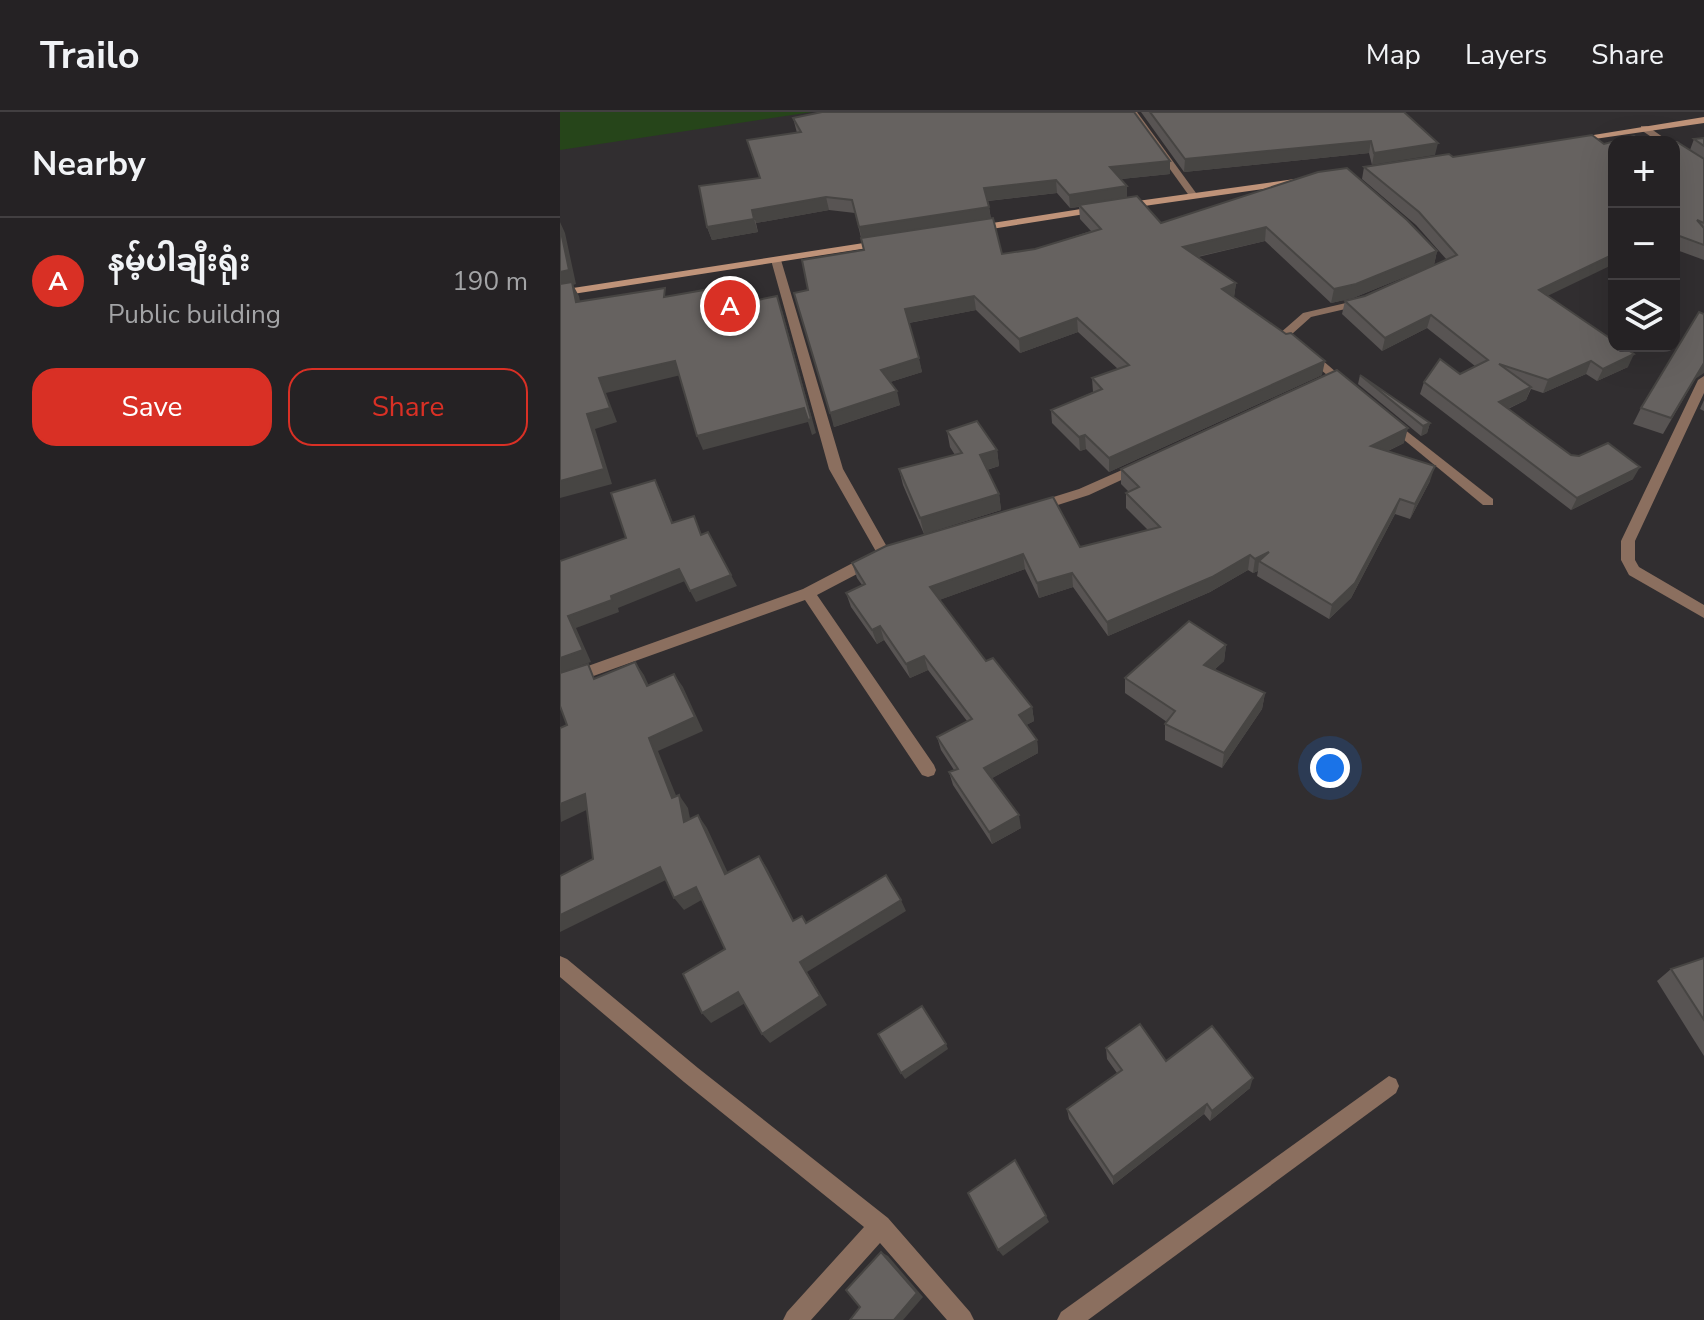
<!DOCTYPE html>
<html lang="en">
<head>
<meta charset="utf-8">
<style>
	:root { --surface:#252224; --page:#312f31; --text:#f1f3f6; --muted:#a3a4a6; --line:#423f41; --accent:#d93025 }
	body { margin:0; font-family:"Nunito Sans","Noto Sans Myanmar",sans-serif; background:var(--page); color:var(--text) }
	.controls { position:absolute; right:24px; top:24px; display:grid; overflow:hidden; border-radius:16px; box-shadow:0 8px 32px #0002 }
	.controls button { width:72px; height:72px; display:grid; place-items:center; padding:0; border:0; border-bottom:2px solid var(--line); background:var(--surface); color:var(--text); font:40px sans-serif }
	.you { position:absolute; left:770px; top:656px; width:28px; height:28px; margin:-20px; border:6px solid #fff; border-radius:50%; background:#1a73e8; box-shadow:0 0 0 12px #1a73e833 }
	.badge { display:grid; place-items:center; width:52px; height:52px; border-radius:50%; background:var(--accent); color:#fff; font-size:26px; font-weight:700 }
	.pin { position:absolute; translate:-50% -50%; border:4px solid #fff; box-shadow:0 2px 8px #0006 }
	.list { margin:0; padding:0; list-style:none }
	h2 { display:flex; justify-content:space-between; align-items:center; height:104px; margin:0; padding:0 32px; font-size:34px }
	h2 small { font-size:26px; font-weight:400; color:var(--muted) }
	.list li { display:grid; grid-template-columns:52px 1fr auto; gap:24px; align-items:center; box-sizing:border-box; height:128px; padding:0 32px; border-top:2px solid var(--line) }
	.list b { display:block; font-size:30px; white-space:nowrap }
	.list p { margin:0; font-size:26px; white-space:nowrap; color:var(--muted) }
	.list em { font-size:26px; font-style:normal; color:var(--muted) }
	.actions { display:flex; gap:16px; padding:24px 32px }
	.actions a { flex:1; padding:18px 0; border:2px solid var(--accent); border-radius:24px; text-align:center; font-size:28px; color:var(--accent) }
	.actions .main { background:var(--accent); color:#fff }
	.icon { flex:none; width:44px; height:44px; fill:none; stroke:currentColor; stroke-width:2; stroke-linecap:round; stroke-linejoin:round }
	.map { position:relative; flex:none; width:1144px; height:1208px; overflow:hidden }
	header { display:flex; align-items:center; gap:48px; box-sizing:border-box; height:112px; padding:0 40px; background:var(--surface); border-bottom:2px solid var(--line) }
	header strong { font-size:38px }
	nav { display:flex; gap:44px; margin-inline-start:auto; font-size:28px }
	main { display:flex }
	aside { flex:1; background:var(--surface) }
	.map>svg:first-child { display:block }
	.green { fill:#26451a }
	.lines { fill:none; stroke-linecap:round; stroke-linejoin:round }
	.street { fill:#8b6f5f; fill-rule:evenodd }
	.secondary { fill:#bf9379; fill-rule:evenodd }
	.wall { fill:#585453; fill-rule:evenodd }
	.shaded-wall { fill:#474543 }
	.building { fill:#666260; stroke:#474543; stroke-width:2 }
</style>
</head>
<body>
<header>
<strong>Trailo</strong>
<nav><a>Map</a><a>Layers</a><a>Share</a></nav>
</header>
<main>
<aside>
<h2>Nearby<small></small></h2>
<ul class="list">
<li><span class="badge">A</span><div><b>နမ့်ပါချီးရုံး</b><p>Public building</p></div><em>190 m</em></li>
</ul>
<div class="actions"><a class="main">Save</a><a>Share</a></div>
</aside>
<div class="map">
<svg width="1144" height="1208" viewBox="0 0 1144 1208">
	<rect width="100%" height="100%" fill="#312e30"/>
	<polygon class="green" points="0,0 252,0 0,38"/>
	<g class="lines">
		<g class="street">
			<polygon points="569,0 577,0 636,81 636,85 630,85"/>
			<polygon points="1081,14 1087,14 1110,30 1099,30 1081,18"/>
			<polygon points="216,145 221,148 283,357 331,442 329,446 319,446 318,451 257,483 374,653 376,658 374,663 368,665 362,663 245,488 0,576 0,564 243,477 308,443 318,443 269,357 211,148"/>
			<polygon points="803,187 809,190 807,192 751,205 732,222 791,273 793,276 787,280 719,222 743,201"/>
			<polygon points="1144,264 1144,281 1075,429 1075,448 1079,455 1144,493 1144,506 1069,463 1061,448 1061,429 1138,268"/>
			<polygon points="830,306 933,387 933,393 923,393 826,313 824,310"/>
			<polygon points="580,350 587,354 585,357 529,383 476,400 469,395 471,392 519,377"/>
			<polygon points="0,844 7,847 138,956 328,1106 410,1200 414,1208 387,1208 320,1131 251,1208 223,1208 227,1200 304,1115 124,970 0,865"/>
			<polygon points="829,964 836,967 839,974 836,981 528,1208 497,1208 501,1200"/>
		</g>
		<g class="secondary">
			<polygon points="1144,5 1144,11 1014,30 1009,27"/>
			<polygon points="742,66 747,69 745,71 563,97 558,94 563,91"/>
			<polygon points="540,94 544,95 544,99 413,120 408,117 413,114"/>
			<polygon points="323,128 328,131 327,133 0,184 0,178"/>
		</g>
	</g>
	<g class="wall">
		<polygon points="581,0 844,0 812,53 809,41 624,60"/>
		<path d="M233,6L610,62L561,67L567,74V86L601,111L758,60L877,139L874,153L793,186L771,191L705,129L638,145L676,171L674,185L762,263L549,360L526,337L520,339L492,311L491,298L533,280L532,266L558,257L518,220L460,241L416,198L349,211L362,260L330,270L340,293L274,315L248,178L304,138L295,101L269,98L196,111L198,120L152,128L147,115L200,66L187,28L237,21ZM497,81L510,96L519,95L520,107L531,119L475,137L442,142L431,107L428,89Z"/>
		<polygon points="1144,26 1144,148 1114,137 1114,30 1130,38 1134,27"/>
		<polygon points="804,55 988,184 1068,255 1037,269 1026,262 983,281 971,277 966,288 948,297 1011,343 1073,367 1011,398 860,282 864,270 900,262 915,254 867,216 822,239 782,202 785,189 805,184 887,148 856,113 802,67"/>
		<polygon points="800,263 870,311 867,321 861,324 798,272"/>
		<polygon points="1135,267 1103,322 1073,312 1081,296"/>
		<polygon points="1144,288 1144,299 1140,297"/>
		<polygon points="387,319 437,338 439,354 427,358 439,382 441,398 364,422 343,373 339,357 395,343 390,335"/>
		<polygon points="844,331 828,339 870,369 850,407 835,402 791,486 769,507 697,464 698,459 693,461 688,458 650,480 548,524 513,475 479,486 465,457 379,488 426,549 472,595 474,609 466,613 477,628 478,641 432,666 461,716 432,732 393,673 389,660 394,658 381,638 377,625 407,609 368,558 350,566 324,528 317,532 291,495 286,481 302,473 297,466 292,451 520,435 588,418 566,396 566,381 569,380 561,372 561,357"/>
		<polygon points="666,533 664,549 654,558 705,581 702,597 662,656 605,628 605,612 607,610 565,581 565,566"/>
		<polygon points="1144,846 1144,944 1097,869 1111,857"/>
		<polygon points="546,936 606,949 690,976 650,1009 644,1002 553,1073 509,1007 507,997 557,961 547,947"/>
	</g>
	<g class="shaded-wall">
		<polygon points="811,29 809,41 624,60 625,47"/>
		<polygon points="878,31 875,43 812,53 814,41"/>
		<polygon points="610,49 610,62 551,68 550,55"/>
		<polygon points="496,68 497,81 426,89 424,76"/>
		<polygon points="567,74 567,87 510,96 509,83"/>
		<polygon points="266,85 269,98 196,111 192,98"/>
		<polygon points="429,95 431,108 302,128 299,115"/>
		<polygon points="194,107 198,120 152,128 147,115"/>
		<polygon points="0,110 5,121 16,172 13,173 19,184 23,204 0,176"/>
		<polygon points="706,115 705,129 622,148 623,135"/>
		<polygon points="877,139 874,153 793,186 771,191 774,177"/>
		<polygon points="1054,142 1054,152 975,190 979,178"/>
		<polygon points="676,171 674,185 662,177"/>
		<polygon points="414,184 416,198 348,211 345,197"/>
		<polygon points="222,198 256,321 252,323 248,310 143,338 137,324"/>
		<polygon points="871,203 867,216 822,239 825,226"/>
		<polygon points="517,206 518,220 460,241 459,227"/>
		<polygon points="1074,242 1068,255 1037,269 1043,257"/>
		<polygon points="359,246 362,260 324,272 321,258"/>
		<polygon points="115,249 121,263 46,281 57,310 35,317 52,372 0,386 0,369 27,302 39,266"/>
		<polygon points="765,249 762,263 549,360 549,346"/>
		<polygon points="1031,249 1026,262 983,281 988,268"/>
		<polygon points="1144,251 1144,261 1135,267 1103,322"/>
		<polygon points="971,275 966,288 934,303 939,290"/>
		<polygon points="337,279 340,293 274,315 270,301"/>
		<polygon points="870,311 867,321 861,324 863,314"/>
		<polygon points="848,316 844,331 807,349 811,334"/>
		<polygon points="525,323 526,337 520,339 519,325"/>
		<polygon points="437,338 439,354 422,359 420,343"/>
		<polygon points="875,354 870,369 850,407 855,392"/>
		<polygon points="1080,355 1073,367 1011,398 1017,386"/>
		<polygon points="95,368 101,380 118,423 112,411"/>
		<polygon points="439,382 441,398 364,422 360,406"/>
		<polygon points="840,387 835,402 791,486 769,507 772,493"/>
		<polygon points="709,440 699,449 698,459 693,461 695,447"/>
		<polygon points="463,442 465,457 374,490 370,475"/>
		<polygon points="690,443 688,458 650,480 548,524 547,510"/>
		<polygon points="119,457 125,469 58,496 59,500 16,516 31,550 0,561 0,546 8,504 51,484"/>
		<polygon points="512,461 513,475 479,486 477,471"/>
		<polygon points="171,463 177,474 136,490 130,479"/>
		<polygon points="320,514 324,528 317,532 312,518"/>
		<polygon points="666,533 664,549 642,569 644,553"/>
		<polygon points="364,544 368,558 350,566 346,552"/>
		<polygon points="75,550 84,563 95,587 87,574"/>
		<polygon points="114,562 123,575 143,619 98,639 122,698 112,686 89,626"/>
		<polygon points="705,581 702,597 662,656 664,641"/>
		<polygon points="472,595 474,609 461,616 459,603"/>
		<polygon points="477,628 478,641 427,669 424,656"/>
		<polygon points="25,682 35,694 1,710 0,692"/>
		<polygon points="119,683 128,696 133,722 124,710"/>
		<polygon points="138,703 147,716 174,774 165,762"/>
		<polygon points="459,703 461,716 432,732 429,720"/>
		<polygon points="199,744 207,756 240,820 233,809"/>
		<polygon points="100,755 110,766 0,820 0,803"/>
		<polygon points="136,775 145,786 124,798 114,786"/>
		<polygon points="341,788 346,799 247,860 267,893 210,931 202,922 240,850"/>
		<polygon points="178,880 187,890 151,911 142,901"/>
		<polygon points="386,932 388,937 345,967 341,961"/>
		<polygon points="693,966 690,976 650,1009 652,999"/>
		<polygon points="647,992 644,1002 553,1073 553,1065"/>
		<polygon points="486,1104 489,1110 443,1144 438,1138"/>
		<polygon points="321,1140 328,1144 363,1185 343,1208 334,1208"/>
	</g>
	<g class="building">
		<polygon points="262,0 574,0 610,49 550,55 567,74 509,83 496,68 424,76 429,95 299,115 292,88 266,85 192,98 194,107 147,115 139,74 200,66 187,28 241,20 233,6"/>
		<polygon points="590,0 844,0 878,31 814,41 811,29 625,47"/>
		<polygon points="1032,23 1044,32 1074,24 1084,30 1054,30 1054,142 979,178 1054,229 1054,234 1062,234 1074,242 1043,257 1031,249 988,268 939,252 971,275 939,290 1011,343 1019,344 1048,331 1080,355 1017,386 864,270 880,247 900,262 928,248 871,203 825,226 785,189 805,184 897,143 859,100 804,55 889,42 893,45"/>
		<polygon points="1144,26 1144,34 1134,27"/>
		<polygon points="1114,30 1117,30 1144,47 1144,111 1137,108 1144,116 1144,133 1114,122"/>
		<polygon points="787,56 847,108 877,139 796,172 774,177 706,115 623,135 676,171 662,177 726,222 731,221 765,249 549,346 525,323 519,325 491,298 542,277 532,266 569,253 517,206 459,227 414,184 345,197 359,246 321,258 337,279 270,301 234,181 248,178 242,148 304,138 301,126 433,106 442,142 475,137 541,117 519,93 577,84 601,111 758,60"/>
		<polygon points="0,115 9,158 0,160"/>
		<polygon points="12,170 16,190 105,176 104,185 184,171 188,190 217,184 251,307 248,308 244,296 137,324 115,249 39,266 50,296 27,302 44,357 0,369 0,172"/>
		<polygon points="1139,200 1144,202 1144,251 1111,306 1081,296"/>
		<polygon points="777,258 848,316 811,334 875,354 855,392 840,387 795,471 772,493 699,449 709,440 695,447 690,443 652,465 547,510 512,461 477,471 463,442 370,475 426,549 433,546 472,595 459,603 477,628 424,656 459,703 429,720 389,660 398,657 377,625 412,607 364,544 346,552 320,514 312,518 286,481 305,472 292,451 326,434 493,385 520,435 600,415 566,381 579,375 561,357"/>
		<polygon points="800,263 870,311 863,314"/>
		<polygon points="417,309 437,338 420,343 439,382 360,406 339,357 402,341 387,319"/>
		<polygon points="95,368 112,411 134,404 141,423 148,420 171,463 130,479 119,457 51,484 52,488 8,504 23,538 0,546 0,449 66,426 51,381"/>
		<polygon points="629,509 666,533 644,553 705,581 664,641 605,612 615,599 565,566"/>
		<polygon points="75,550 87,574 114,562 135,605 89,626 112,686 119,683 124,710 138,703 165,762 199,744 233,809 242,804 246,811 326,763 341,788 240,850 260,884 202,922 178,880 142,901 123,862 165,837 136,775 114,786 100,755 0,803 0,764 33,747 25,682 0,692 0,616 7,613 0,594 0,561 28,552 34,567"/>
		<polygon points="1144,846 1144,908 1111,857"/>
		<polygon points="362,894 386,932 341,961 318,922"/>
		<polygon points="580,912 606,949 652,914 693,966 652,999 647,992 553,1065 507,997 562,958 546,936"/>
		<polygon points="455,1048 486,1104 438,1138 408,1081"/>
		<polygon points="321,1140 357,1181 334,1208 290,1208 300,1195 286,1178"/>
	</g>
</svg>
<div class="controls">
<button>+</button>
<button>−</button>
<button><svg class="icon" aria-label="layers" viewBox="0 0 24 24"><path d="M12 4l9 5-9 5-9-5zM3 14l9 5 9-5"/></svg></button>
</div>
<div class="you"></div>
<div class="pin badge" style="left:170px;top:194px">A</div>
</div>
</main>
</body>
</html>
